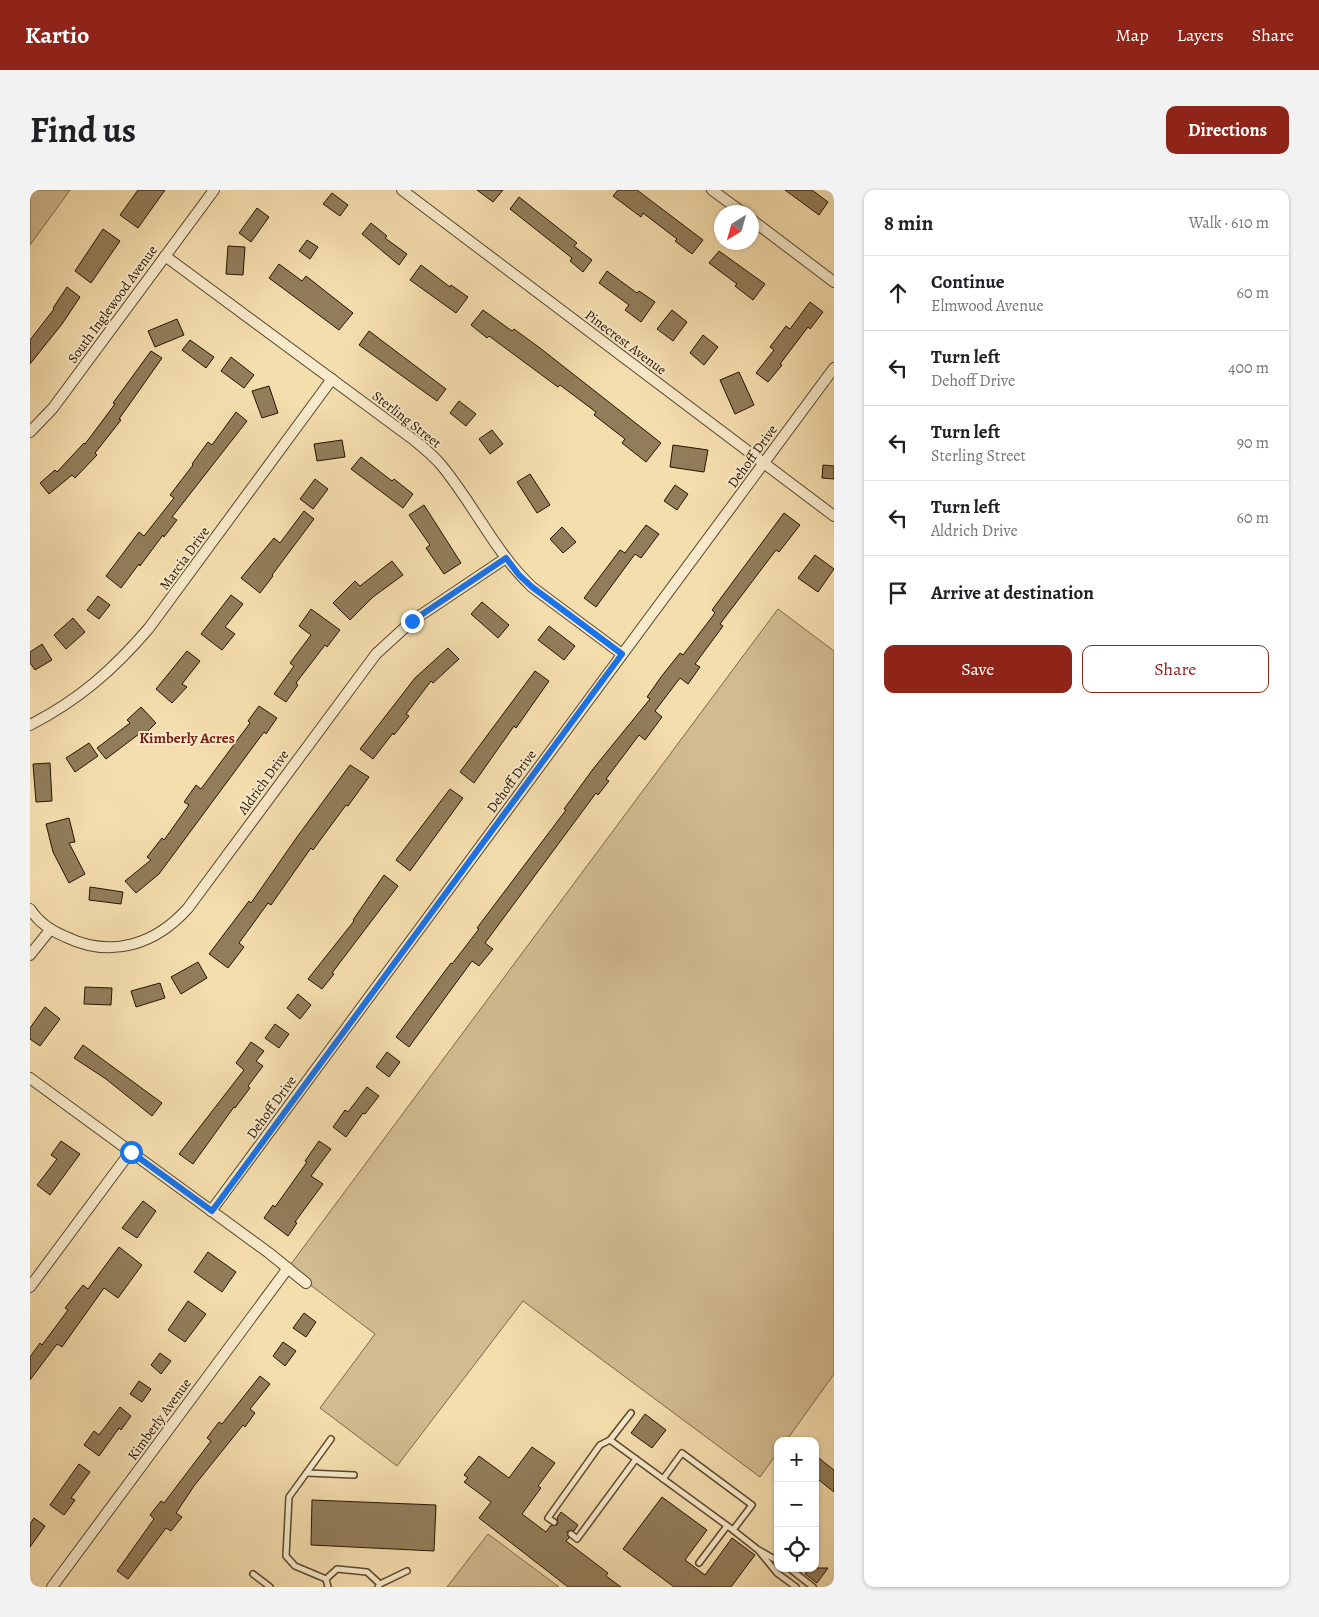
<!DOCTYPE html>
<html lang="en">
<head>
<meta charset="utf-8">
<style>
	:root { --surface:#fff; --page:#f2f2f2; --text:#202124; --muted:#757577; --line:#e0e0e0; --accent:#8f2418 }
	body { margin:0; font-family:Alegreya,serif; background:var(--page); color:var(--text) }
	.controls { position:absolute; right:15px; bottom:15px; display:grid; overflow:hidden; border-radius:10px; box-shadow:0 1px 4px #0004 }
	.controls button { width:45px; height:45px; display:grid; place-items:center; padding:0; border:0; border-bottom:1px solid var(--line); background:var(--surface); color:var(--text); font:25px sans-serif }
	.compass { position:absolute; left:684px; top:15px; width:45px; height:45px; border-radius:50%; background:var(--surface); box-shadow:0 1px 4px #0004; rotate:217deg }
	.stop { position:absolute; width:15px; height:15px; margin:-11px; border:4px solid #1a73e8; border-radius:50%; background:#fff }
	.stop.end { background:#1a73e8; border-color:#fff; box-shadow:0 1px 5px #0008 }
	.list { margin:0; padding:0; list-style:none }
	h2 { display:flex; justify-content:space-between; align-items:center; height:65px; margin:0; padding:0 20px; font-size:21px }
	h2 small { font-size:16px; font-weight:400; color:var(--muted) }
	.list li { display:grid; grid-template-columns:32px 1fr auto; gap:15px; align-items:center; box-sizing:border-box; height:75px; padding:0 20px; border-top:1px solid var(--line) }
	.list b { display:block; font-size:19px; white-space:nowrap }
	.list p { margin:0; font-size:16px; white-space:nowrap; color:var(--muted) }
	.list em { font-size:16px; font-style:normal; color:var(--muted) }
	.actions { display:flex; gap:10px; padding:15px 20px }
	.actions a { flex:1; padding:11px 0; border:1px solid var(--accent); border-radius:10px; text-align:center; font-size:18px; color:var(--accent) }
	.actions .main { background:var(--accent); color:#fff }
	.icon { flex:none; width:28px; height:28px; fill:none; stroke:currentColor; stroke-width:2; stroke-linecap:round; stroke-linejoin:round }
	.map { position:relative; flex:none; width:804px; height:1397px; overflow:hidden; border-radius:10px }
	header { display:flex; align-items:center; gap:30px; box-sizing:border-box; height:70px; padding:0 25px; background:var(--accent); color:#fff }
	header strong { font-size:24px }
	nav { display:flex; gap:28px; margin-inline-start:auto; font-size:18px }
	.intro { display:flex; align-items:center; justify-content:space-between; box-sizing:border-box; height:120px; padding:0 30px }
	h1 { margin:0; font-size:35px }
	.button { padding:12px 22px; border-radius:10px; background:var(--accent); color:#fff; font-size:18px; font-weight:700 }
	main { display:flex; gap:30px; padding:0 30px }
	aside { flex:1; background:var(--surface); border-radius:10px; box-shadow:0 1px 4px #0004 }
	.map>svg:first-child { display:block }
	.green { fill:#d2bb90; stroke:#7c6748 }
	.building { fill:#927d5a; stroke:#261300 }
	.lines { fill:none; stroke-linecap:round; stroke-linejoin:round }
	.service-casing { stroke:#5a462c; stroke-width:8 }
	.minor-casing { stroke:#5a462c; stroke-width:12 }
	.service { stroke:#f8eaca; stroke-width:5 }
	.minor { stroke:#f8eaca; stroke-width:10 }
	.route { stroke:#1a73e8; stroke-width:6 }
	.labels { text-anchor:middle; stroke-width:4; stroke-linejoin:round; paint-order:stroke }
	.street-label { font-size:14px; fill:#261300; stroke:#f8eaca }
	.neighbourhood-label { font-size:15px; font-weight:bold; fill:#7a1f14; stroke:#f8eaca }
</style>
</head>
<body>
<header>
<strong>Kartio</strong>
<nav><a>Map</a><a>Layers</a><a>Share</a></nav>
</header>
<div class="intro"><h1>Find us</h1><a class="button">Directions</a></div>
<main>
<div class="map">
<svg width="804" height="1397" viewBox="0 0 804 1397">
	<rect width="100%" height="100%" fill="#f5deae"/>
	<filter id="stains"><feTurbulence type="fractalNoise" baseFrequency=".004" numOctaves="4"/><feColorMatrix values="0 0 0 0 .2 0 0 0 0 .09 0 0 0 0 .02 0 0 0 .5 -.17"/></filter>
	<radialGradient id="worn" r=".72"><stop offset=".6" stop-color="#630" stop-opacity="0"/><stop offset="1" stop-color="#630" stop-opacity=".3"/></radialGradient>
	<g class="green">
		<polygon points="0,0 40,0 0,55"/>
		<polygon points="748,419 804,461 804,1184 756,1251 748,1251 748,1262 730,1287 493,1111 367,1276 290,1218 345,1144 258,1078"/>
		<polygon points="458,1344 529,1397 417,1397"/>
	</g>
	<g class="building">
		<polygon points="108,0 135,0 108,38 90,25"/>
		<polygon points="447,0 473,0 463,12"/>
		<polygon points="588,0 607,0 673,50 662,64 645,51 647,49 613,23 611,27 583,6"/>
		<polygon points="755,0 782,0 798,12 789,25"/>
		<polygon points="302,3 318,15 310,26 293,14"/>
		<polygon points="489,7 547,53 544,56 562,70 553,82 540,71 542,68 480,19"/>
		<polygon points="227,18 239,27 221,52 209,43"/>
		<polygon points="341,33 357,46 355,48 377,64 369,75 332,44"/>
		<polygon points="73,39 90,51 61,93 45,81"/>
		<polygon points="277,50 288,57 280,69 269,61"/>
		<polygon points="198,56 215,57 213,85 196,84"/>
		<polygon points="689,61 735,94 723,110 705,96 707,94 679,73"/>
		<polygon points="249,74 272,91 276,86 323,123 309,140 239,88"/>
		<polygon points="391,75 420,97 421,95 438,107 426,123 380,90"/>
		<polygon points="577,81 607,103 609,101 625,112 611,132 595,120 599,115 569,93"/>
		<polygon points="37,97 50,107 32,134 0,174 0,150 24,119 23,118"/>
		<polygon points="780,112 793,122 780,139 778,137 750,174 752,175 738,192 726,183 744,160 740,157 756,136 760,139"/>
		<polygon points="453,120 482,141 484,139 510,158 631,253 616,272 592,253 595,249 564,225 566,222 530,195 528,197 459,146 457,148 441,135"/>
		<polygon points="642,120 657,132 643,151 627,139"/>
		<polygon points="147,129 154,145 125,157 118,141"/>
		<polygon points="339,141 416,199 407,211 329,155"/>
		<polygon points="673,145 688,157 674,175 660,163"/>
		<polygon points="160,150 184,167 176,178 152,160"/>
		<polygon points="121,161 132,168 89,229 91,230 65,263 67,265 45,288 42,285 19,304 10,293 25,280 27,282 54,253 55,254 85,214 83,213"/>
		<polygon points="201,167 224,185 214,198 191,181"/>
		<polygon points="709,182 724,215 705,224 690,190"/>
		<polygon points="239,196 248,223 232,228 222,201"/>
		<polygon points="429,211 446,224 436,236 420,223"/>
		<polygon points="206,222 217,231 142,327 147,330 134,347 133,345 110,376 109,374 91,398 76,386 109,342 114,346 144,308 140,305 163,275 162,274 178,252 182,255"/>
		<polygon points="462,240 473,254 460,264 449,249"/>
		<polygon points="312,250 315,267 287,271 284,254"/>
		<polygon points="643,255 678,260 674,282 640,277"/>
		<polygon points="331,267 362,291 364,289 383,304 373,318 321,279"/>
		<polygon points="793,275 804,276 804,289 792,288"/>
		<polygon points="500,284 520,315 507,323 487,292"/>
		<polygon points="285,289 298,299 283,319 270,309"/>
		<polygon points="645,295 658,304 647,320 634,311"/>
		<polygon points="394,315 431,373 414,384 396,358 400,355 379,325"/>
		<polygon points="274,321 284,329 242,385 243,386 230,403 211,388 244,348 250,353"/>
		<polygon points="754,323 770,335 749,362 746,360 690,434 693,436 665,474 670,477 658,494 650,488 625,521 632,527 615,550 609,545 576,589 579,591 568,605 566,603 455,753 463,759 449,776 442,771 379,857 366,847 421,773 422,774 449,739 447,738 536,620 534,619 563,579 620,509 617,507 631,487 650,463 653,465 685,423 682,420"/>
		<polygon points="616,335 629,344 611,368 605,364 566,417 554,408 590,360 595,363"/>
		<polygon points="532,337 546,352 533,363 520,349"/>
		<polygon points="785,365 804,379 788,402 768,388"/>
		<polygon points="362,371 373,385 343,407 320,430 303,413 325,391 330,396"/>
		<polygon points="201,405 213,414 195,437 205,444 192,460 171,444"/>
		<polygon points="68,406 80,415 69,429 57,420"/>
		<polygon points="452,412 479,435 468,448 441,424"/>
		<polygon points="281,419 310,440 297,457 295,455 266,493 268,495 256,512 244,504 264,476 260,473 281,445 269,436"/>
		<polygon points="43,428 55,442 36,459 24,445"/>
		<polygon points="519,436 545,456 534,470 508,450"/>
		<polygon points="12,454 22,470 5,480 0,473 0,462"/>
		<polygon points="418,458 429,469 403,493 401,491 376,524 379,526 364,545 363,543 343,569 330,559 385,488"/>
		<polygon points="157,461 170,471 152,494 157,497 142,513 126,499"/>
		<polygon points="505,481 519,491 486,538 484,536 444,593 430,582"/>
		<polygon points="229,516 247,528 236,544 234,542 214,569 129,684 106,703 95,691 121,670 117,667 132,648 134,650 159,615 154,612 166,595 171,599 220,533 218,531"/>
		<polygon points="111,517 126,533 112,547 109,544 76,569 67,558 100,533 97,530"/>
		<polygon points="59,553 68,566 45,582 36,568"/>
		<polygon points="20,573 22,611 6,612 3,574"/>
		<polygon points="320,575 339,587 318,616 316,615 283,660 281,658 241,715 238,713 209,753 214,757 198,778 179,764 219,711 221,713 267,647"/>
		<polygon points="420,599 433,608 380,681 366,670"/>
		<polygon points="39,628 45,652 39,653 55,684 39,693 23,662 16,634"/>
		<polygon points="354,685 368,696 302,783 304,784 292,799 278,789 324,731 323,730"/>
		<polygon points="60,697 93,702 91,714 59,710"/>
		<polygon points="168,772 177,788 151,804 141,787"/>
		<polygon points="130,793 135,808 106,817 101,801"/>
		<polygon points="55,797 82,798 81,815 54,814"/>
		<polygon points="268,804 281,815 270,829 257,818"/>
		<polygon points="15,817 30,829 10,856 0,849 0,838"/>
		<polygon points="245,834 259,844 249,858 235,848"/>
		<polygon points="221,852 234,861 226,871 233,876 218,896 220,898 205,918 204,917 163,974 149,964 214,880 206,873"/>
		<polygon points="53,855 132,913 122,926 76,889 44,868"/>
		<polygon points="357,862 370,872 359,887 346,877"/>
		<polygon points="337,897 349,906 335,924 333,923 316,947 303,937 315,920 318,922"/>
		<polygon points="31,951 50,964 20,1005 7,995 27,969 21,965"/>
		<polygon points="289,951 301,959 281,986 293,994 265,1032 267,1033 258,1046 234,1028 243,1015 245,1017 277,972 275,971"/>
		<polygon points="113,1011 126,1021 107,1048 92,1038"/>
		<polygon points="89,1057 112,1075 88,1108 74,1098 32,1157 27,1154 0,1190 0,1167 10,1153 12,1155 38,1120 35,1118 53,1095 58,1099"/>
		<polygon points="178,1062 206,1082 192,1102 164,1082"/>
		<polygon points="158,1111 176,1124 155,1152 138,1140"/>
		<polygon points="274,1123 286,1132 276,1147 263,1138"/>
		<polygon points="253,1152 266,1161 255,1176 243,1166"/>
		<polygon points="130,1163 141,1171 131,1184 121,1175"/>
		<polygon points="230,1186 240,1194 220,1219 225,1223 215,1237 213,1235 164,1296 146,1323 152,1327 141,1341 136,1338 98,1389 87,1381 124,1329 120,1325 131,1311 134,1313 181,1251 177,1248 189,1232 192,1234"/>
		<polygon points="109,1191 121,1199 112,1212 100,1204"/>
		<polygon points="90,1217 101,1226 91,1240 89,1238 69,1266 54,1255 64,1241 69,1245"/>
		<polygon points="615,1224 636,1240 622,1258 601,1243"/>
		<polygon points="502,1257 525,1273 508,1296 511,1298 492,1324 516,1342 521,1335 527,1335 528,1332 527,1328 531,1322 548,1335 544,1341 540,1340 537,1342 539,1348 536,1351 578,1383 576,1386 591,1397 538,1397 449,1328 461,1312 434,1292 438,1288 434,1285 449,1266 479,1288"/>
		<polygon points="785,1265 804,1280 804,1302 785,1287"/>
		<polygon points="49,1274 60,1282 41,1308 45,1310 34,1325 20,1315"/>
		<polygon points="632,1307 677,1340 655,1370 675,1385 702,1348 725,1365 701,1397 644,1397 593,1359"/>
		<polygon points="282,1310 406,1315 404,1361 281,1355"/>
		<polygon points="4,1328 15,1336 0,1357 0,1334"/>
		<polygon points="779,1378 798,1378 787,1393 775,1384"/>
	</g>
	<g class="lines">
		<defs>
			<g id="service">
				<polyline points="580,1250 601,1223"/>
				<polyline points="277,1283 324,1285"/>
				<polyline points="633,1289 652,1263 722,1315 703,1340"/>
				<polyline points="524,1332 518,1328 570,1255 580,1250 703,1340 727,1359 748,1371"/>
				<polyline points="541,1344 547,1349 606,1269"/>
				<polyline points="729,1361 747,1383 766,1397"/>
				<polyline points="669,1373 697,1336"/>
				<polyline points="759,1378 783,1397"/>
				<polyline points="223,1384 240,1397"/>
				<polyline points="296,1389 265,1376 256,1366 259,1307 301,1249"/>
				<polyline points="350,1394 377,1381"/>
				<polyline points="298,1397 296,1389 307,1379 337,1382 350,1394 348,1397"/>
			</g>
			<g id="minor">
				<polyline points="372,0 804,326"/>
				<polyline points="682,0 712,22"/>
				<polyline points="722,30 804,92"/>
				<path d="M135,66L384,250C394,258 404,266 412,276C444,315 465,362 502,397L592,464"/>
				<polyline points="0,242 23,218 184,0"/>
				<path d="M0,535C49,510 84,479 119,438L302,189"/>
				<path d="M0,719C9,733 21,741 36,747C82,769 126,754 158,718L346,464L382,431L476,368"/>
				<polyline points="0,765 20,740"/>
				<polyline points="0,888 239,1063 276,1093"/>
				<polyline points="181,1021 804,178"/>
				<polyline points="0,1097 101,961"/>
				<polyline points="22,1397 258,1078"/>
			</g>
		</defs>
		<use href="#service" class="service-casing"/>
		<use href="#minor" class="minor-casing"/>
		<use href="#service" class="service"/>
		<use href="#minor" class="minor"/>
	</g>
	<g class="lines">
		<polyline class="route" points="101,962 182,1021 592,464 502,397 489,385 476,368 382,431"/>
	</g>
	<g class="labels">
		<g class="street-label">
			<text transform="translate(82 114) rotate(-54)" y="5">South Inglewood Avenue</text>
			<text transform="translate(596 152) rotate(37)" y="5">Pinecrest Avenue</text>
			<text transform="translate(377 229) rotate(38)" y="5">Sterling Street</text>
			<text transform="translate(722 266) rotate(-54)" y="5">Dehoff Drive</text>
			<text transform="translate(154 368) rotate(-54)" y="5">Marcia Drive</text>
			<text transform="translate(481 591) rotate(-54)" y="5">Dehoff Drive</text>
			<text transform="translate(233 592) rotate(-54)" y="5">Aldrich Drive</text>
			<text transform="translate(241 917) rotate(-54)" y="5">Dehoff Drive</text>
			<text transform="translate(129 1229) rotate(-54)" y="5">Kimberly Avenue</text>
		</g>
		<g class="neighbourhood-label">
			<text x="157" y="553">Kimberly Acres</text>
		</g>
	</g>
	<rect width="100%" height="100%" filter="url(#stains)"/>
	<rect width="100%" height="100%" fill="url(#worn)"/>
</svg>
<div class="controls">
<button>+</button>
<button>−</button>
<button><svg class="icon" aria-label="locate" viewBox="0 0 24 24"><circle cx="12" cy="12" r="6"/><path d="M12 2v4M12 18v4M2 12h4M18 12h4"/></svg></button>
</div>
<svg class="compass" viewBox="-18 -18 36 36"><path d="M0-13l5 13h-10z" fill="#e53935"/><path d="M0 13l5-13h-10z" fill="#757577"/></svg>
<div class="stop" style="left:101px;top:962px"></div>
<div class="stop end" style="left:382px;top:431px"></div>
</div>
<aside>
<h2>8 min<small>Walk · 610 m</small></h2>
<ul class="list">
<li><svg class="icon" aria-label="ahead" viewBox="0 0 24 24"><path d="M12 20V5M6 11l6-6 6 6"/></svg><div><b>Continue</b><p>Elmwood Avenue</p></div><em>60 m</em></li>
<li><svg class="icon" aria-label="left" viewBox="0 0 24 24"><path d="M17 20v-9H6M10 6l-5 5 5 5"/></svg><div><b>Turn left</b><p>Dehoff Drive</p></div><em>400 m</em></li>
<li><svg class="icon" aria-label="left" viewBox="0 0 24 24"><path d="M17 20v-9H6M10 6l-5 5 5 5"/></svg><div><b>Turn left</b><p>Sterling Street</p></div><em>90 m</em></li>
<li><svg class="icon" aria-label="left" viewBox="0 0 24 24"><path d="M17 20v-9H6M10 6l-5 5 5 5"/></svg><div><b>Turn left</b><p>Aldrich Drive</p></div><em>60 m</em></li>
<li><svg class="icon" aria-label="arrive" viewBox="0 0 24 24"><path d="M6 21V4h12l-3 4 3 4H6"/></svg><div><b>Arrive at destination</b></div></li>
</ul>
<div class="actions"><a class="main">Save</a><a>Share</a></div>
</aside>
</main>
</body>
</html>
